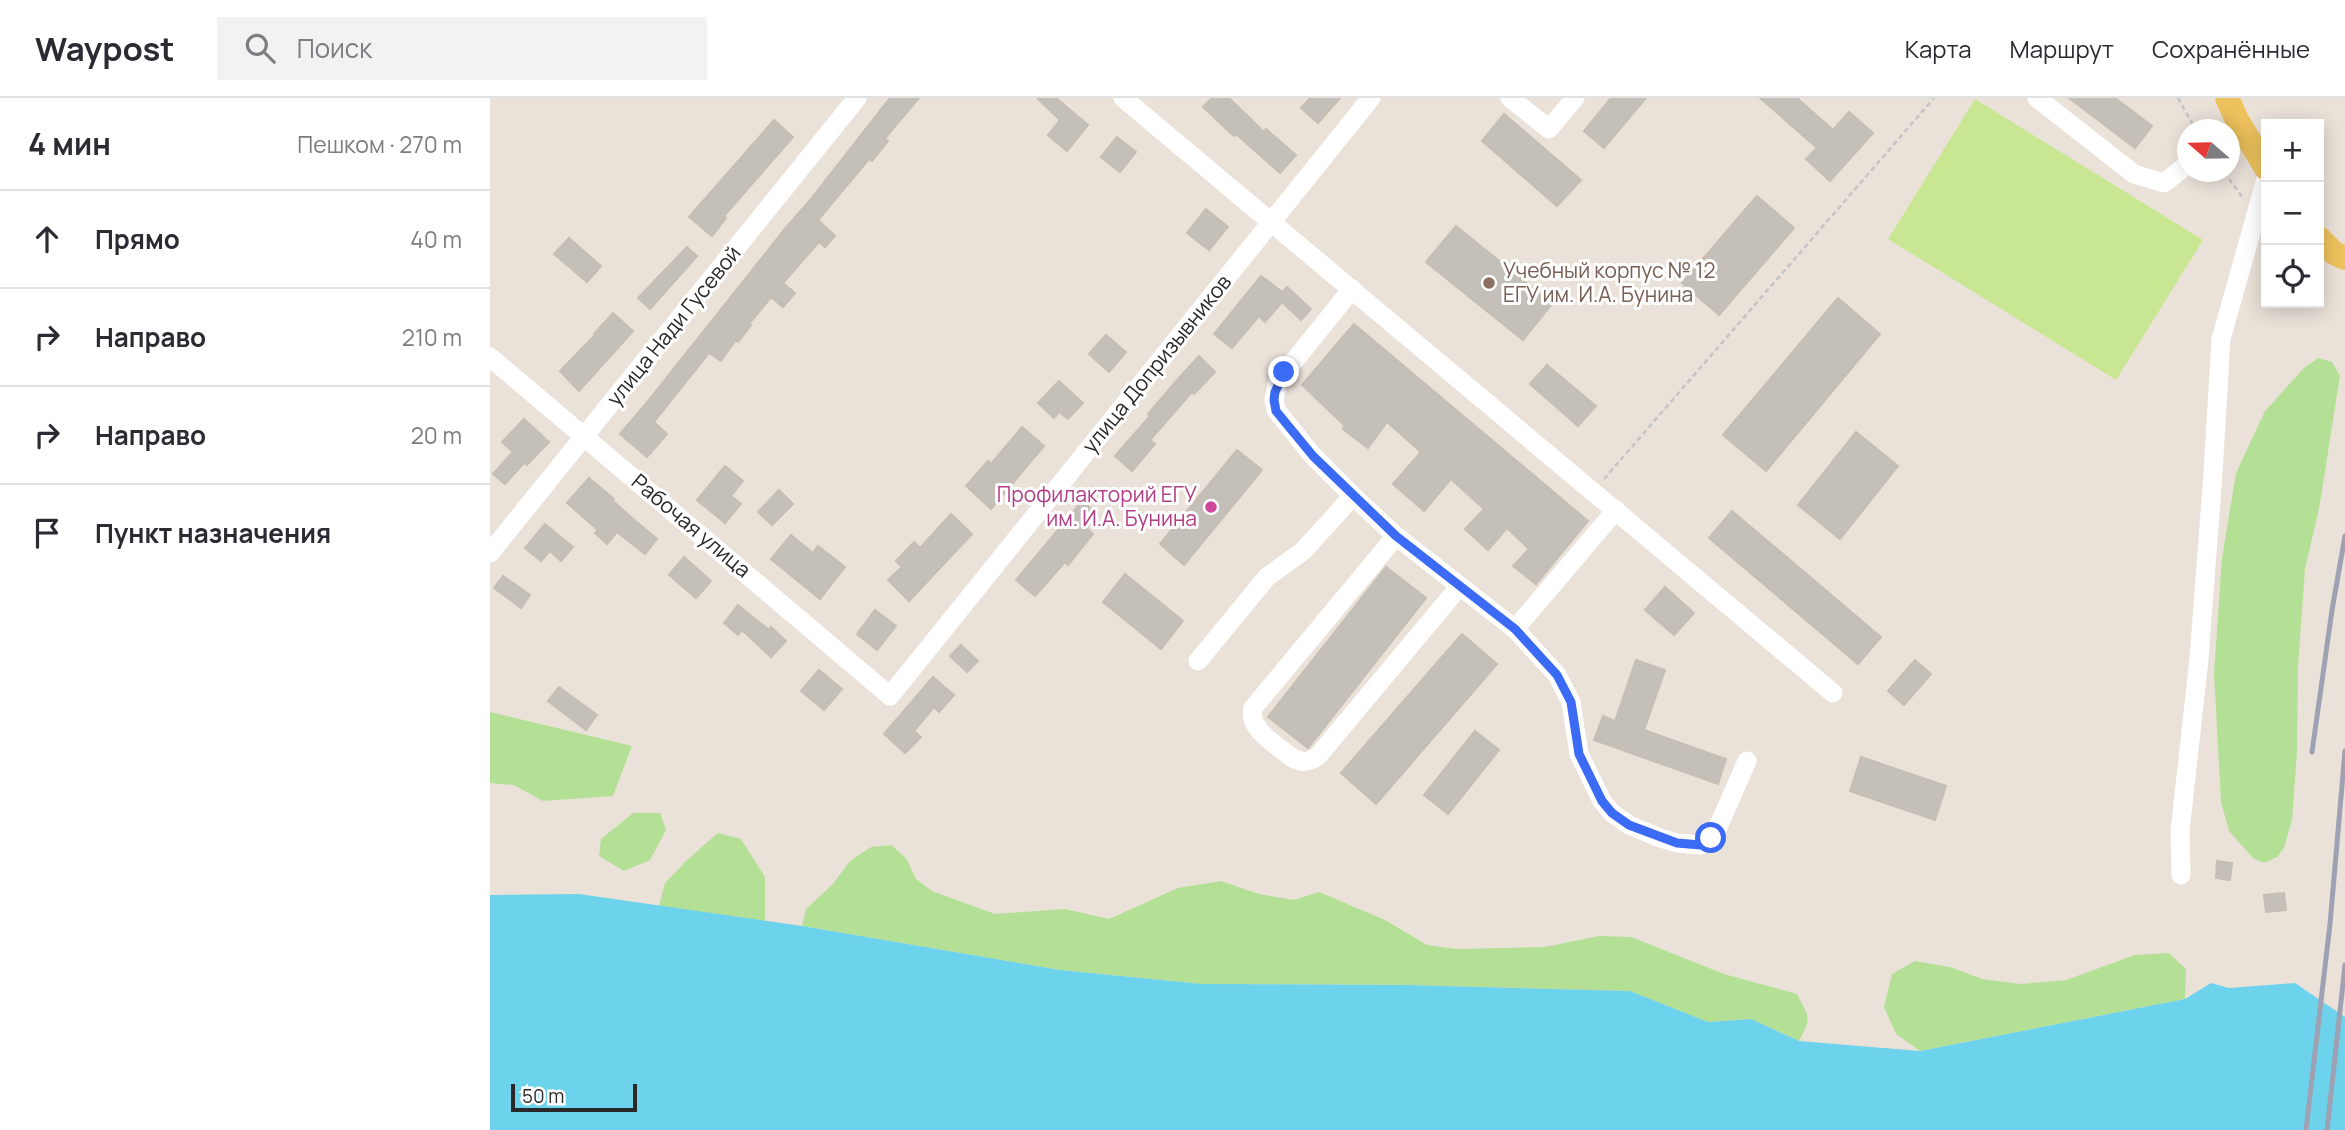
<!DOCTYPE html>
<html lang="ru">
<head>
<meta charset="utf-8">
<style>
	:root { --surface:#fff; --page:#f2f2f3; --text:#2b2b33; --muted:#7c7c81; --line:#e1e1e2 }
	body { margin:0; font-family:Manrope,sans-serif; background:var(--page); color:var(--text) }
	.controls { position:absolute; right:21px; top:21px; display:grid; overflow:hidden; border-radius:0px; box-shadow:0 4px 18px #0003 }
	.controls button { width:63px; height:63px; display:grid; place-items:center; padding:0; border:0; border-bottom:2px solid var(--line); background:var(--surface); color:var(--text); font:35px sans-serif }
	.compass { position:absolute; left:1687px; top:21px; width:63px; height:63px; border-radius:50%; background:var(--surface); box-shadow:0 4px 18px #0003; rotate:290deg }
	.scale { position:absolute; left:21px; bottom:18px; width:126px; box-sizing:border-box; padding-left:7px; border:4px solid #282828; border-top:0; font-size:19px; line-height:24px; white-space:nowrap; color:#282828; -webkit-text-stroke:5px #fff; paint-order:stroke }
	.stop { position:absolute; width:21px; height:21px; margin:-16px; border:5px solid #3b6af5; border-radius:50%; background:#fff }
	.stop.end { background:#3b6af5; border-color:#fff; box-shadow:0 2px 7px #0008 }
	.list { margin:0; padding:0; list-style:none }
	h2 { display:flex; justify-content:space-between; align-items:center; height:91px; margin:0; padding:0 28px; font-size:30px }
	h2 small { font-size:23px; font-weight:400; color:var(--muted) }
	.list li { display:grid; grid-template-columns:46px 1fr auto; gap:21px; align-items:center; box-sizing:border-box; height:98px; padding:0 28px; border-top:2px solid var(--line) }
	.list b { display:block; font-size:26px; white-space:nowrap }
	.list em { font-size:23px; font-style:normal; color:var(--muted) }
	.icon { flex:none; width:38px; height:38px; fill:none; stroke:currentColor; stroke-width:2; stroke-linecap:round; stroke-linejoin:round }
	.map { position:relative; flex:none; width:1855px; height:1032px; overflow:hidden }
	header { display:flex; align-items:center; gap:42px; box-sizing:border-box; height:98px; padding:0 35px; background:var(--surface); border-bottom:2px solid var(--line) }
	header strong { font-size:33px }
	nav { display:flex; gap:38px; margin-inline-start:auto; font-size:24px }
	.search { width:490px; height:63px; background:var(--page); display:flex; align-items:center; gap:18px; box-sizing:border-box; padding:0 24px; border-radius:0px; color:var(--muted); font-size:26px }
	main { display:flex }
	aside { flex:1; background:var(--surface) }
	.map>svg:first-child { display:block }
	.green { fill:#b4e096 }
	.pitch { fill:#c9e792 }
	.water { fill:#6dd2eb }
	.building { fill:#c5bfb9; stroke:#c5beb3; stroke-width:2 }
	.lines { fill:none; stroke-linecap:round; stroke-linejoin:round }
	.path { stroke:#c3c3c3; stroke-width:2.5; stroke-dasharray:5 3.5; stroke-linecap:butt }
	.minor { stroke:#fff; stroke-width:19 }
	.major { stroke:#edc15c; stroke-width:24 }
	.rail { stroke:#9da1b2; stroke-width:5 }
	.route { stroke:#3b6af5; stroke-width:9 }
	.education-dot { fill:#8d6e63; stroke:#fff; stroke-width:2.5 }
	.hotel-dot { fill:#d1479c; stroke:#fff; stroke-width:2.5 }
	.labels { text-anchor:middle; stroke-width:6; stroke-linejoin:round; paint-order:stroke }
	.education-label { font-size:21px; fill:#785e54; stroke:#fff; text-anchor:start }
	.street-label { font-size:21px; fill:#282828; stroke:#fff }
	.hotel-label { font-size:21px; fill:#b23c85; stroke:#fff; text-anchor:end }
</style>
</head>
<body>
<header>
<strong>Waypost</strong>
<div class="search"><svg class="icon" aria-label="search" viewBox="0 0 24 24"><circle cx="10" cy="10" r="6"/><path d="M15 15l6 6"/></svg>Поиск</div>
<nav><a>Карта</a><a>Маршрут</a><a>Сохранённые</a></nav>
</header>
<main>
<aside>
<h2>4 мин<small>Пешком · 270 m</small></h2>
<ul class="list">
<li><svg class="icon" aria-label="ahead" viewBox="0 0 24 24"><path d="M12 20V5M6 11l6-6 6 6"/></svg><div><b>Прямо</b></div><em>40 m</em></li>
<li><svg class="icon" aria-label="right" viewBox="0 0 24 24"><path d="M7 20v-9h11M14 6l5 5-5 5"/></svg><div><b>Направо</b></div><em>210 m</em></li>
<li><svg class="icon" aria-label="right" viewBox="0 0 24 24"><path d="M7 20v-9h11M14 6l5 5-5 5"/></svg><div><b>Направо</b></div><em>20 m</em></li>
<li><svg class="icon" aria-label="arrive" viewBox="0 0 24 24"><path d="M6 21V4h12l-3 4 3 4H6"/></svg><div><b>Пункт назначения</b></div></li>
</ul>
</aside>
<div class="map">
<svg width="1855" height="1032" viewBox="0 0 1855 1032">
	<rect width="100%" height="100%" fill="#eae2d9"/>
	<g class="green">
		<polygon points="1828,260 1842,264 1850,278 1829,411 1815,471 1808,569 1807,654 1802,722 1794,750 1787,759 1774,765 1763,760 1739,733 1731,704 1724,575 1732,460 1746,375 1775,313 1814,270"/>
		<polygon points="0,614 142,648 123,698 53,703 24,687 0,685"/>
		<polygon points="143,715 170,715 176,732 160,762 134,773 109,758 111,741"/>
		<polygon points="228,735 251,741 275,779 275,823 169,808 175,785 198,761"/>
		<path d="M401,747L416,760L426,781L442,793L505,816L575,811L619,821L688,790L731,783L769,796L804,802L829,794L895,822L937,847L966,851L1055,849L1109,838L1141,839L1234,876L1307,896C1319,919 1322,920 1309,943L1261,921L1218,924L1140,893L918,887L712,886L570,872L312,828L316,811L342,787L360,763L381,749Z"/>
		<polygon points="1679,855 1696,871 1695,901 1430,953 1406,936 1394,909 1402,876 1425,863 1460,869 1492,881 1531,886 1576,882 1645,857"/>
	</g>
	<polygon class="pitch" points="1485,1 1713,142 1626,282 1398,141"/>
	<polygon class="water" points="89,796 312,828 570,872 712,886 918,887 1140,893 1218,924 1261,921 1309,943 1430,953 1695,901 1721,885 1739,890 1805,885 1855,919 1855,1032 0,1032 0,797"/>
	<g class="building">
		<polygon points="400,0 429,0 395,40 398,43 382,63 379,61 328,122 345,138 335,149 329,144 293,185 305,195 293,209 281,199 259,226 261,227 248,244 246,242 231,263 219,255 164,324 177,336 157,359 130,336 154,308 294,132 320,102"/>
		<polygon points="547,0 566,0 598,27 577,53 558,37 570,22"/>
		<polygon points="722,0 739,0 774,34 776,31 806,57 790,75 746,36 744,38 713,9"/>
		<polygon points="820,0 850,0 828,25 811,10"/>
		<polygon points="1121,0 1156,0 1114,50 1094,33"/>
		<polygon points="1270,0 1307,0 1343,32 1359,14 1383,35 1340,83 1316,61 1327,50"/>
		<polygon points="1579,0 1625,0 1662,28 1645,50"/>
		<polygon points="1014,16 1091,82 1067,108 992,43"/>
		<polygon points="284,22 303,39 234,118 236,120 222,138 199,119"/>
		<polygon points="627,39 646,54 630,74 611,59"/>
		<polygon points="1267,98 1304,130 1229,217 1192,185"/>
		<polygon points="716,111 738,129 719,152 697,135"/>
		<polygon points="966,128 1062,206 1033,242 936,164"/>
		<polygon points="79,140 111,168 97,184 64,156"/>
		<polygon points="197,149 207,158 160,211 148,200"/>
		<polygon points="771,178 792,194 797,189 821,211 811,222 792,204 775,224 769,218 742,250 724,236"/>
		<polygon points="1348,200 1390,236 1276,373 1233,337"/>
		<polygon points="123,215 143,233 89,293 70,273 105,237 104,236"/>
		<polygon points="864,226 1098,423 1046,486 1023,468 1039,451 1017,430 998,452 975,431 994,411 961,381 934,413 903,386 931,354 897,324 878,350 853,331 855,328 812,287"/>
		<polygon points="616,237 636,254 619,274 599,256"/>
		<polygon points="709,258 725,274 704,296 702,294 660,342 665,346 642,373 625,358 660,318 658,316 688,281"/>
		<polygon points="1057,267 1106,308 1088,328 1040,286"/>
		<polygon points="569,283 593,305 578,321 569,314 564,320 548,305"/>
		<polygon points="34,321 59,344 37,367 34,365 15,386 3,376 23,354 12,344"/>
		<polygon points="532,329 554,348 501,411 476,388 498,363 501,366"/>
		<polygon points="1366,334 1408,368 1350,441 1308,407"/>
		<polygon points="747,352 772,372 694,467 670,446"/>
		<polygon points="235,368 253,383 241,398 251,406 235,425 207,402"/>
		<polygon points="99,380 124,401 123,403 143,421 167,441 155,456 127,434 117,446 105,435 108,432 77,405"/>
		<polygon points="289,392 303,406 282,427 268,414"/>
		<polygon points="592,403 608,416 597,430 603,436 578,467 575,464 545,498 526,482"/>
		<polygon points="1242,413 1391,539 1368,566 1219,440"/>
		<polygon points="461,416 482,436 419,503 398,482 412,469 406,463 424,444 430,450"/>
		<polygon points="55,426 83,449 71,463 60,453 51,463 35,450"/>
		<polygon points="301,437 323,455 328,448 355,469 330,501 281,461"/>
		<polygon points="194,459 221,483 206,500 179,477"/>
		<polygon points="896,469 936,500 818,650 778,619"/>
		<polygon points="635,476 693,523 671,551 613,504"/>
		<polygon points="13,478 40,497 31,510 4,490"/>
		<polygon points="1175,489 1204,515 1184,537 1155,512"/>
		<polygon points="248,507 279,532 281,529 296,543 281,559 252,532 248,537 234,525"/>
		<polygon points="385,512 406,528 387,552 367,536"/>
		<polygon points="972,536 1007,566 886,706 851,675"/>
		<polygon points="471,547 488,563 477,574 460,558"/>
		<polygon points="1146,562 1175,572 1154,632 1236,661 1228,686 1104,642 1113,618 1125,623"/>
		<polygon points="1425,562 1441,576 1414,607 1398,593"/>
		<polygon points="329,572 352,591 334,612 311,593"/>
		<polygon points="443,579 464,597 449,614 444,609 424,633 431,639 415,655 394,636"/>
		<polygon points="69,589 107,617 96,632 58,603"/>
		<polygon points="985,633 1009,652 958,716 934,697"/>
		<polygon points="1371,659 1456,688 1445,722 1360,693"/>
		<polygon points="1727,763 1742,765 1740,782 1726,780"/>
		<polygon points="1794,795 1796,812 1776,814 1774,797"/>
	</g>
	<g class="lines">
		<g class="path">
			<polyline points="1688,0 1706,32"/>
			<polyline points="1734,74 1753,100"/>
			<polyline points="1114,381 1444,0"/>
		</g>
		<g class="minor">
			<polyline points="633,0 1343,595"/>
			<polyline points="1020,0 1059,31 1085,0"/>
			<polyline points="1547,0 1644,76 1674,85 1698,66"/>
			<polyline points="862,191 788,283 784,302 786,312 823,358 863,398 906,438 1025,531 1067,577 1081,604 1089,656 1112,703 1122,715 1139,727 1170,740 1187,745 1211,747 1225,736 1257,663"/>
			<polyline points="0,259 400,598 881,0"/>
			<path d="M906,438L763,610C757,631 787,647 801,659C811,665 818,665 828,658L969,489"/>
			<polyline points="0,455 367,0"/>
			<polyline points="1025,531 1126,412"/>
			<polyline points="708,563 777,479 813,453 863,398"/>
			<polyline points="1691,777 1690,733 1709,561 1723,375 1731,241 1776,81"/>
		</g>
		<g class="major">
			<polyline points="1737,0 1747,22 1776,70"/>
			<polyline points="1829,140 1844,155 1855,160"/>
		</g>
		<g class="rail">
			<polyline points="1822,654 1842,512 1855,438"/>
			<polyline points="1816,1032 1840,826 1855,653"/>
			<polyline points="1837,1032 1855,867"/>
		</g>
	</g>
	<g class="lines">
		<polyline class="route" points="794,274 785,294 784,302 786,313 823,358 906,438 1025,531 1067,577 1081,604 1089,656 1112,703 1122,715 1139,727 1187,745 1211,747 1221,740"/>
	</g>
	<circle class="education-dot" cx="999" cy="185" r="7"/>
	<circle class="hotel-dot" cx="721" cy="409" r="7"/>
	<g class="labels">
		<g class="education-label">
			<text x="1013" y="180">Учебный корпус № 12<tspan x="1013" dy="24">ЕГУ им. И.А. Бунина</tspan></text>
		</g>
		<g class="street-label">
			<text transform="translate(184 228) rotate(-51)" y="7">улица Нади Гусевой</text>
			<text transform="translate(667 266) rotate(-51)" y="7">улица Допризывников</text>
			<text transform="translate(201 428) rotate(40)" y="7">Рабочая улица</text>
		</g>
		<g class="hotel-label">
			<text x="707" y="404">Профилакторий ЕГУ<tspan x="707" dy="24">им. И.А. Бунина</tspan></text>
		</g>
	</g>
</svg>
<div class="controls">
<button>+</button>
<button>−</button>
<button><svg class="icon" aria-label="locate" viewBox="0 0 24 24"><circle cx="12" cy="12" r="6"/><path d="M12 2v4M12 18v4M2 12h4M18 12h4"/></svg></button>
</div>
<svg class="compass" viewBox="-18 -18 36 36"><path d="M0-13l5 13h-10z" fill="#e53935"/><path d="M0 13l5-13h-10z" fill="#7c7c81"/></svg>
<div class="scale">50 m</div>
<div class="stop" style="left:1221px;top:740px"></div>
<div class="stop end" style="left:794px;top:274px"></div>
</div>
</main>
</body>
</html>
